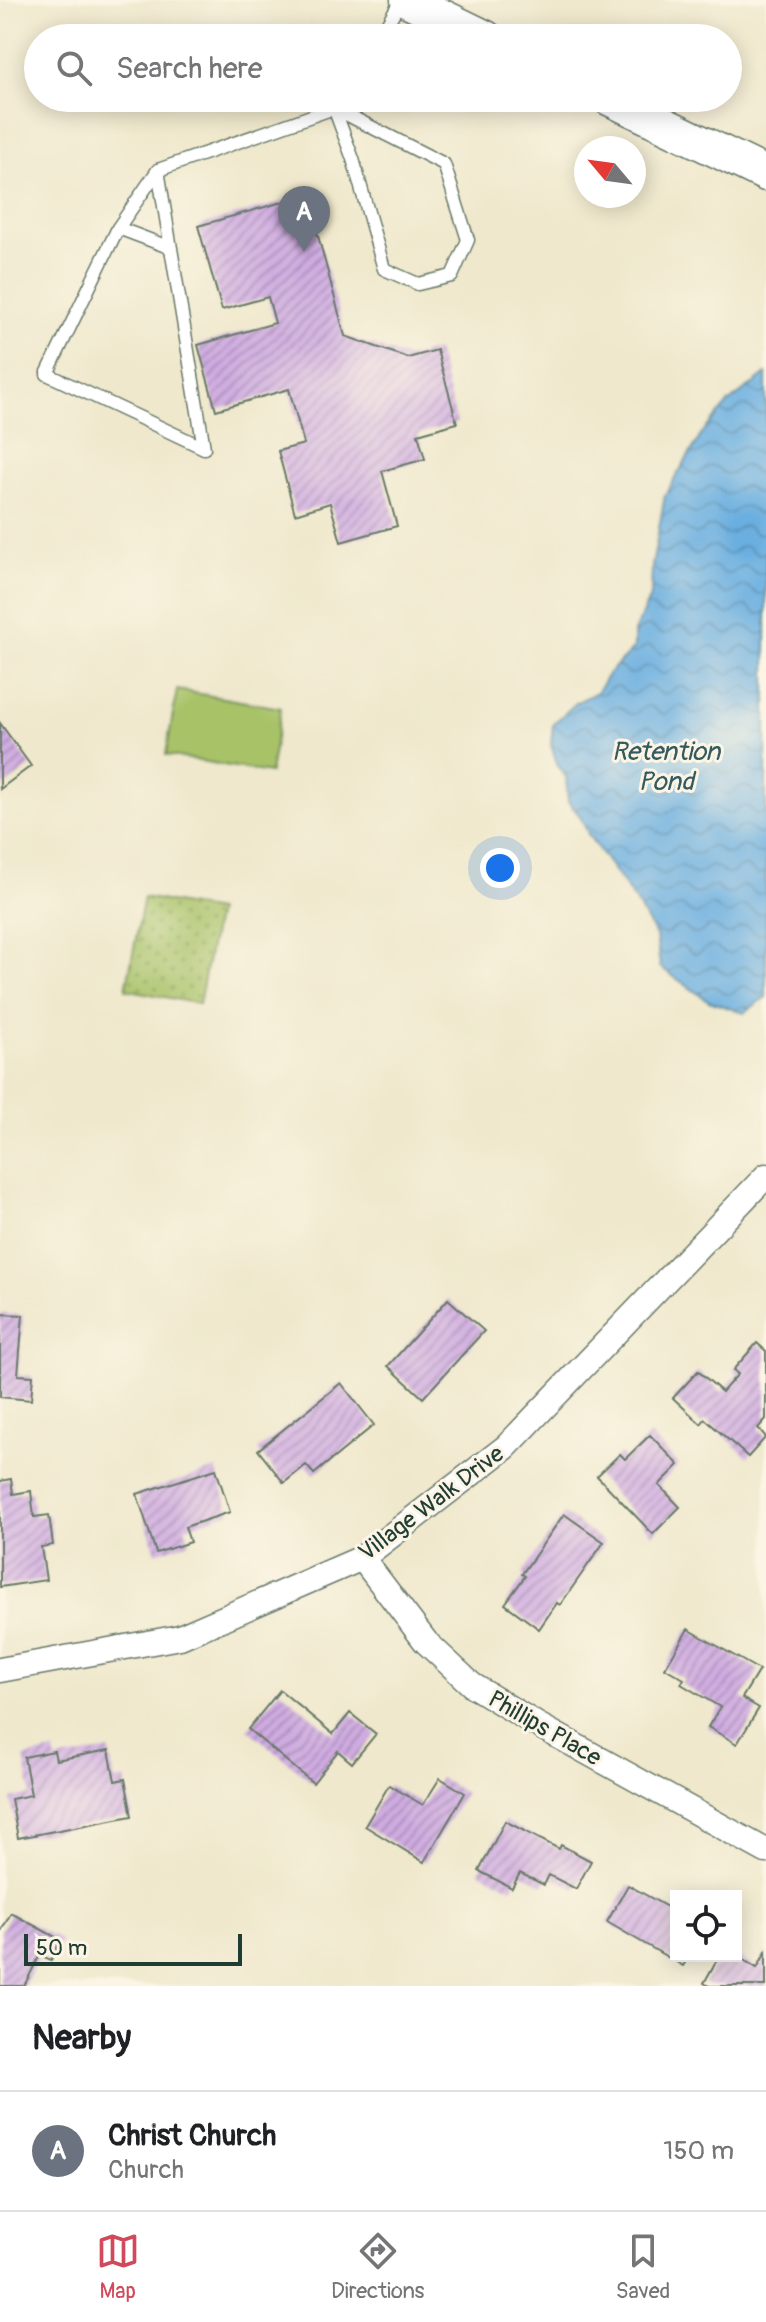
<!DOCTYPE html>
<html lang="en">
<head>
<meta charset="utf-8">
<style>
	:root { --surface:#fff; --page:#f6f6f6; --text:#202124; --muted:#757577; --line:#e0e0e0; --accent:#d1495b }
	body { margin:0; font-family:Pangolin,sans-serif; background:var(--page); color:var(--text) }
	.controls { position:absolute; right:24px; bottom:24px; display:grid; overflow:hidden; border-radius:0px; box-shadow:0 4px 20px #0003 }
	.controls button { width:72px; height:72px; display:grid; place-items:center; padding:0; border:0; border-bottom:2px solid var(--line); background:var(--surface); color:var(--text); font:40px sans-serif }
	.compass { position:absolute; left:574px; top:136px; width:72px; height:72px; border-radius:50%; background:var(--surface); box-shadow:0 4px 20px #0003; rotate:299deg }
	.scale { position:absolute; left:24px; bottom:20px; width:218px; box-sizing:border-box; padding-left:8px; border:4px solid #1f3d34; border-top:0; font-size:22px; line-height:28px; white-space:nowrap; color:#1f3d34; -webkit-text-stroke:6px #fcf5e5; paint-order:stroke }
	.you { position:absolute; left:500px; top:868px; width:28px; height:28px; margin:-20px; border:6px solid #fff; border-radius:50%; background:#1a73e8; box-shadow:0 0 0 12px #1a73e833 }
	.badge { display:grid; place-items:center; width:52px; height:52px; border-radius:50%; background:var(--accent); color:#fff; font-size:26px; font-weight:700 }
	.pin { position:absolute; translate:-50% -66px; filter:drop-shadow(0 2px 4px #0008) }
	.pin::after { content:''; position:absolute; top:42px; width:28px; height:24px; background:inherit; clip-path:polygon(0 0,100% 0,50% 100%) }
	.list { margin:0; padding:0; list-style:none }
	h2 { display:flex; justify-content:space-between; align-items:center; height:104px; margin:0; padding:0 32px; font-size:34px }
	h2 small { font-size:26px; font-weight:400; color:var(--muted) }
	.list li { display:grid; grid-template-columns:52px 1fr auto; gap:24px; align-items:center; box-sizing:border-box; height:120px; padding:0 32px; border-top:2px solid var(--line) }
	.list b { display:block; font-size:30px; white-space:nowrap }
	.list p { margin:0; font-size:26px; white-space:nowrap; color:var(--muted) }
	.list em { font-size:26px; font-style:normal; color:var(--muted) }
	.icon { flex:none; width:44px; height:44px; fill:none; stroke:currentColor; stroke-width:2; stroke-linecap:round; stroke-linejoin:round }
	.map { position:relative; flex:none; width:766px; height:1986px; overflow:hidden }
	.search { position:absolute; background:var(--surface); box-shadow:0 4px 20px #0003; left:24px; right:24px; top:24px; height:88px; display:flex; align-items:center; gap:20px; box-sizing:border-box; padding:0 28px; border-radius:44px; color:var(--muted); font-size:30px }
	.sheet { height:224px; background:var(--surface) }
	nav { display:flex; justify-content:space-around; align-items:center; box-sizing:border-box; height:112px; border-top:2px solid var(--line); background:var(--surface); font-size:22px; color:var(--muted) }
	nav a { display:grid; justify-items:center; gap:4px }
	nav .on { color:var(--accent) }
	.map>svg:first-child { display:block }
	.grass { fill:#a8c268; stroke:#64804e; stroke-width:2 }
	.park { fill:url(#park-dots); stroke:#64804e; stroke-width:2 }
	.water { fill:url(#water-waves); stroke:#45768a; stroke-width:2 }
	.building { fill:url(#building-hatch) }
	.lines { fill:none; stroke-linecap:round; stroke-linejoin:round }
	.service-casing { stroke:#687969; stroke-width:15 }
	.minor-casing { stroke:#687969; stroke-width:27 }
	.secondary-casing { stroke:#687969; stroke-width:37 }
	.service { stroke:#fff; stroke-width:12 }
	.minor { stroke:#fff; stroke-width:24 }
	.secondary { stroke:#fff; stroke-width:34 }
	.labels { text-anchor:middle; stroke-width:6; stroke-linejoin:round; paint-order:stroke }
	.street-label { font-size:24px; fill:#1f3d34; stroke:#fcf5e5 }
	.water-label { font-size:26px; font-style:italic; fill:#325a5f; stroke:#fcf5e5 }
</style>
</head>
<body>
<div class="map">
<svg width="766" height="1986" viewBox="0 0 766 1986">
	<defs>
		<pattern id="park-dots" width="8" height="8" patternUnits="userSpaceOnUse" patternTransform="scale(2)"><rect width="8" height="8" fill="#a8c268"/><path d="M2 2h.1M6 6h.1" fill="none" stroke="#889f56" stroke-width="1.8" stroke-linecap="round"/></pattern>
		<pattern id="water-waves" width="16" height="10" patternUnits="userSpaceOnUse" patternTransform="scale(2)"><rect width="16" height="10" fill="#6bafe0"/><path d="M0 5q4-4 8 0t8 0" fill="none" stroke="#5790b6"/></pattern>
		<pattern id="building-hatch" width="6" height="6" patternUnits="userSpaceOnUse" patternTransform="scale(2)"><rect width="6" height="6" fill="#cfabe1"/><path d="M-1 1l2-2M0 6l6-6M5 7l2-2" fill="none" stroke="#a78cb7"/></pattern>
	</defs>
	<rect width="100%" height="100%" fill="#fcf5e5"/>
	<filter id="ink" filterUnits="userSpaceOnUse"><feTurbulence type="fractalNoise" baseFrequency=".0125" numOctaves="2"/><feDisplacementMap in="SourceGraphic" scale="16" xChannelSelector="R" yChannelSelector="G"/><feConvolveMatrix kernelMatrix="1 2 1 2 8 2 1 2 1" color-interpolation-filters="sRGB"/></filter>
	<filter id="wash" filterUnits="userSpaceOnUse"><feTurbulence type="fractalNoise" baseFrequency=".006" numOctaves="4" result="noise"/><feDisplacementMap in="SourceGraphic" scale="32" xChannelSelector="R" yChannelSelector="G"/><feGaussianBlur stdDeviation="1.8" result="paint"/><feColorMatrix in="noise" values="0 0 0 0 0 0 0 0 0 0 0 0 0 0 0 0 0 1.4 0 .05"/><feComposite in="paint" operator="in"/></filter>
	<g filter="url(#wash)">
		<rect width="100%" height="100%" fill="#efe8cc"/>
		<polygon class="grass" points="177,690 281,708 270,773 166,755"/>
		<polygon class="park" points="144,897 217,911 199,1004 126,989"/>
		<polygon class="water" points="766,374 766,997 744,1013 709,1001 660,967 656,936 636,902 589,836 580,816 568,801 566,777 557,764 551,745 553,724 577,702 597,692 609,673 634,648 634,632 651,595 652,566 665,495 703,432 728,403"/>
		<g id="blocks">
			<g class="building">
				<polygon points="307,195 345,336 408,358 437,350 457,423 418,434 425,459 382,471 397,526 341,542 330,503 295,514 278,451 304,444 289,389 216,410 198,345 275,323 268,297 222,310 198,226"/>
				<polygon points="0,723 31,766 0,789"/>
				<polygon points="448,1299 484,1331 423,1398 388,1366"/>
				<polygon points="0,1314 23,1315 18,1375 33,1376 31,1400 0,1397"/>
				<polygon points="757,1343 766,1351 766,1419 758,1428 766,1437 748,1457 705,1419 701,1424 673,1398 698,1371 722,1392 738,1374 733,1370"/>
				<polygon points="341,1383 374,1425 314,1474 306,1465 284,1483 258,1450"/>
				<polygon points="650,1435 679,1465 659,1485 680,1507 653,1534 597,1476 620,1454 625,1459"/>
				<polygon points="216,1469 230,1512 185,1527 190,1542 156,1553 137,1494"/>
				<polygon points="11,1479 13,1494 31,1491 34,1517 49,1515 53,1545 41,1547 46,1580 0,1587 0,1481"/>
				<polygon points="564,1514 604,1542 560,1605 557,1603 539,1629 505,1604 525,1576 522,1574"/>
				<polygon points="688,1629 759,1670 742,1698 759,1708 737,1744 708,1727 720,1707 681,1684 684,1679 665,1668"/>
				<polygon points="280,1690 333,1734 350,1713 376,1734 352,1763 338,1751 313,1783 248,1729"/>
				<polygon points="109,1750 115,1781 125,1779 132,1816 18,1838 11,1799 31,1795 24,1757 54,1751 56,1760"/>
				<polygon points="440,1778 465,1793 424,1862 365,1826 389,1785 423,1805"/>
				<polygon points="505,1821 559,1849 561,1845 591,1861 576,1889 549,1875 544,1885 520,1873 512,1888 479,1871"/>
				<polygon points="628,1885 676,1912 676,1956 689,1956 683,1966 607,1922"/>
				<polygon points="11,1913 61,1940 51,1960 40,1955 24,1986 0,1986 0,1933"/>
				<polygon points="766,1952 766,1986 709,1986 704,1983 719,1956 737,1956 757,1968"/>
			</g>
		</g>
	</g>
	<g filter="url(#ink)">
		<use href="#blocks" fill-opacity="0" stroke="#687969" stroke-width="2"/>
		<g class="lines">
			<defs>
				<g id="service">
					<polyline points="379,38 401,0"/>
					<polygon points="334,108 444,164 468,240 452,276 418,284 384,269 353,159"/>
					<polyline points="118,228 158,170"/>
					<polyline points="171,248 118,228 47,374 204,448 158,170 334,108 341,98"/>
				</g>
				<g id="minor">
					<polyline points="362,1558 426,1642 472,1685 536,1724 766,1851"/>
					<polyline points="0,1670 180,1637 362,1558 506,1447 766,1176"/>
				</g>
				<g id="secondary">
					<polyline points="408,0 486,38"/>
					<polyline points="609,98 766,174"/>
				</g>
			</defs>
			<use href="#service" class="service-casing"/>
			<use href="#minor" class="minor-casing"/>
			<use href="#secondary" class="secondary-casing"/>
			<use href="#service" class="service"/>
			<use href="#minor" class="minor"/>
			<use href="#secondary" class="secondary"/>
		</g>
	</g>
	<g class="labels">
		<g class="street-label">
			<text transform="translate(431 1503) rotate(-37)" y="8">Village Walk Drive</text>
			<text transform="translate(545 1728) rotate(30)" y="8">Phillips Place</text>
		</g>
		<g class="water-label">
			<text x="666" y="760">Retention<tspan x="666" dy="30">Pond</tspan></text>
		</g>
	</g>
</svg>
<div class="controls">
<button><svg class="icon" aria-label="locate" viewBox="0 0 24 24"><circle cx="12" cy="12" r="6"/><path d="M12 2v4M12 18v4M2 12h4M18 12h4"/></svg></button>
</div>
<svg class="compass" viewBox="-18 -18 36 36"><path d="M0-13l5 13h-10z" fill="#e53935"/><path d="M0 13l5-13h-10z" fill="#757577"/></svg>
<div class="scale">50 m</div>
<div class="you"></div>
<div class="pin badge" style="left:304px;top:252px;background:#6b7280">A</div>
<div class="search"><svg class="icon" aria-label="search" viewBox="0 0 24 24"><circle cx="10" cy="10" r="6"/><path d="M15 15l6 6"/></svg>Search here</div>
</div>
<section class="sheet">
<h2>Nearby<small></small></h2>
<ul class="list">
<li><span class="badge" style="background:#6b7280">A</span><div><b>Christ Church</b><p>Church</p></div><em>150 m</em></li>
</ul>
</section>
<nav>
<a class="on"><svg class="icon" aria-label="map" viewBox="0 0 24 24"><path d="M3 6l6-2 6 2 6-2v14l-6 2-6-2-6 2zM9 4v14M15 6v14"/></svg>Map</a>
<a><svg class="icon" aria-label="directions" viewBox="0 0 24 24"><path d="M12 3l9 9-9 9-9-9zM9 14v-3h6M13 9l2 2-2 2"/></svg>Directions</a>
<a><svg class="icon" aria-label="saved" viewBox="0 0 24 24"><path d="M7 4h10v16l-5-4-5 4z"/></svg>Saved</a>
</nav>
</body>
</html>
